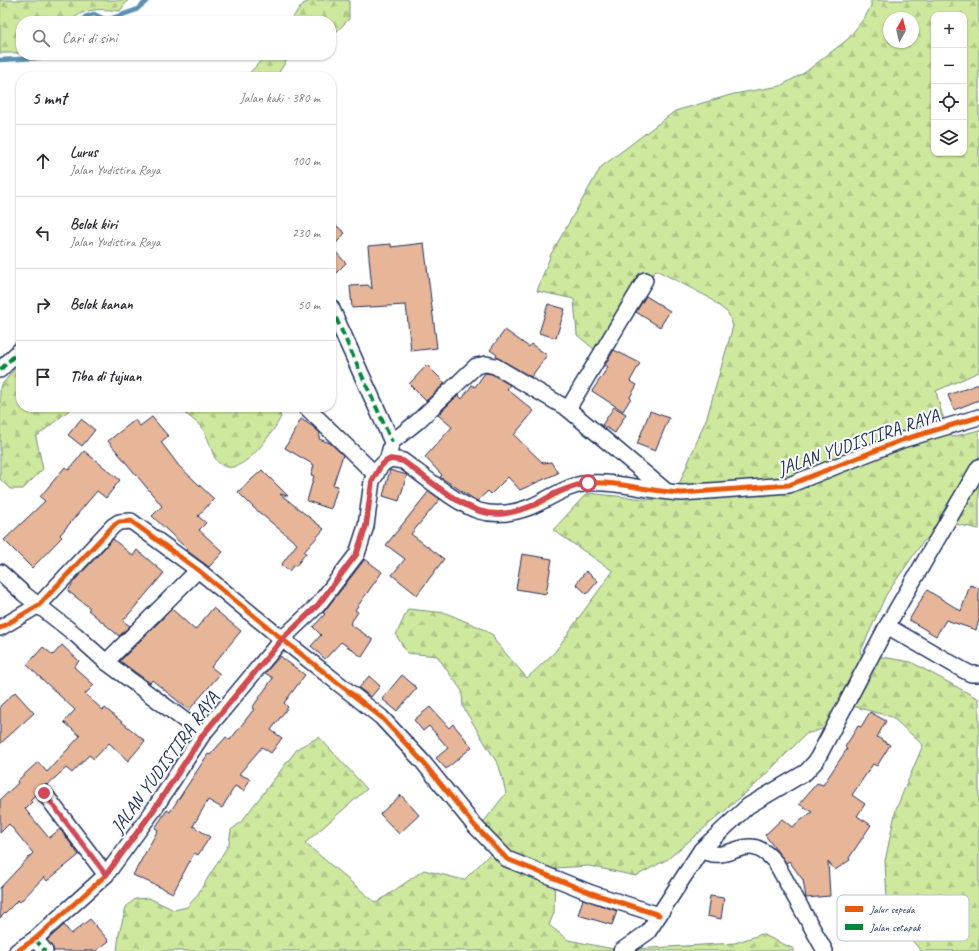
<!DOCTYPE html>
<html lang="id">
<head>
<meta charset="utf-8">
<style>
	:root { --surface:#fff; --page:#f2f2f3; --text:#2b2b33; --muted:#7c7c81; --line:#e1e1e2 }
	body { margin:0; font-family:Caveat,sans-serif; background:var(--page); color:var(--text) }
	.controls { position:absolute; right:12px; top:12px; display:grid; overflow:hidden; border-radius:8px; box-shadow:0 1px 3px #0004 }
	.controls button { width:36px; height:36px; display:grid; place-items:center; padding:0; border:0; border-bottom:1px solid var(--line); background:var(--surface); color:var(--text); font:20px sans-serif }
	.compass { position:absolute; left:883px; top:12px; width:36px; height:36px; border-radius:50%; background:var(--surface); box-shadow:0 1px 3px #0004; rotate:8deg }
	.stop { position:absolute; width:12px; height:12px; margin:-9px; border:3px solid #d1495b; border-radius:50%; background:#fff }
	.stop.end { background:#d1495b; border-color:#fff; box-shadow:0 1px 4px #0008 }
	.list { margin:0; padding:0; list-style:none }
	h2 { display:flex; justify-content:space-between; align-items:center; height:52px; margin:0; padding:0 16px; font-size:17px }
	h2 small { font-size:13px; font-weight:400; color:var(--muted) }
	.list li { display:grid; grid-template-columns:26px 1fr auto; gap:12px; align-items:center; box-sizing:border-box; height:72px; padding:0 16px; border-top:1px solid var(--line) }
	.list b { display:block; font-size:15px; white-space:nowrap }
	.list p { margin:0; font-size:13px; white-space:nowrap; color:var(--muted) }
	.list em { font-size:13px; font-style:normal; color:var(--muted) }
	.icon { flex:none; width:22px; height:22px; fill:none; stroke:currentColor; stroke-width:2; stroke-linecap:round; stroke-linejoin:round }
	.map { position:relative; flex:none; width:979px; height:951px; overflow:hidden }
	.search { position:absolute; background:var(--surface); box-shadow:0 1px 3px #0004; left:16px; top:16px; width:320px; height:44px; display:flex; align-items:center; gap:10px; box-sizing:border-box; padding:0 14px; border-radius:16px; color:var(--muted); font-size:15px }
	.panel { position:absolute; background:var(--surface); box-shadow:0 1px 3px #0004; left:16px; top:72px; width:320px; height:340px; border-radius:16px }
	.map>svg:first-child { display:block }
	.forest { fill:url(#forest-firs); stroke:#748c7e; fill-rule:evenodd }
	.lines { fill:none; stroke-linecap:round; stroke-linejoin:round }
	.stream { stroke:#5b91b0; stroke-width:4.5 }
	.building { fill:#e7b598; stroke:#1b2f5e }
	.minor-casing { stroke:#1b2f5e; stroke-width:18 }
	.minor { stroke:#fff; stroke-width:15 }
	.quiet { stroke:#00873e; stroke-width:4; stroke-dasharray:8 4; stroke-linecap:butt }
	.cycleway-casing { stroke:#fff; stroke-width:8 }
	.cycleway { stroke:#e8590c; stroke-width:5 }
	.route { stroke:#d1495b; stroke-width:5 }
	.labels { text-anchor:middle; stroke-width:4; stroke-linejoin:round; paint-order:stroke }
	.street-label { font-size:19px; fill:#1b2f5e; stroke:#fff }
	.key { fill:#fff; stroke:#bbc1cf; stroke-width:1 }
	.key-label { font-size:11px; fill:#1b2f5e }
</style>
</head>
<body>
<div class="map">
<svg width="979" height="951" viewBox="0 0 979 951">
	<defs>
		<pattern id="forest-firs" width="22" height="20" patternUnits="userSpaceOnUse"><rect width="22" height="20" fill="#cee89e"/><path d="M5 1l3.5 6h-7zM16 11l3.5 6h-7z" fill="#b0c78a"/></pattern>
	</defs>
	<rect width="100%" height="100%" fill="#fff"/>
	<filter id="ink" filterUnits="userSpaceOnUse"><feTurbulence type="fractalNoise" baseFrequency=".025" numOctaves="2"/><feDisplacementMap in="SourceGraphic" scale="8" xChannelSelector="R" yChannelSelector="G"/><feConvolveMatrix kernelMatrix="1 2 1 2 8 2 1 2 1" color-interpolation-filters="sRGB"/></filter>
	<g filter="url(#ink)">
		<g class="forest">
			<path d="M0,0H128L120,11C103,9 84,7 71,21H21V53H0Z"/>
			<polygon points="312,0 349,0 349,19 331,37 331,21 290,21 303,4"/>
			<path d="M871,0H979V372L936,391L942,414L952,437L979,430V529L946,522L922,543L886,595L860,653L911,662L979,699V951H921L898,924L887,900L885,861L896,809L923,745L892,717L838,702L826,728L806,734L755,785L668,859L636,876L589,866L555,868L554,913L549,925L568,940L618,950L735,943L762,934L794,949L795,951H117L119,934L126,907L135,899L149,898L174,910L187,907L196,897L229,844L231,830L241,822L298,748L319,737L367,789L305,843L376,903L424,870L464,880L501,843L482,824L506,793L499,766L463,707L462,691L437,656L407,653L396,635L408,609L446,613L481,628L493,635L495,641L527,678L555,652L580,616L613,571L553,530L587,493L655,500L680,482L707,417L733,326L728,313L708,297L656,270L595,350L577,335L574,299L537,291L551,254L601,167L675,111L734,94L780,86L804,73L848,39L865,17L871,6ZM934,15H964V153H934ZM889,18H913V42H889Z"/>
			<polygon points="266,55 290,55 276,77 246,77"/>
			<polygon points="21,361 21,407 73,407 36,437 43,469 23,489 10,489 0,479 0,387"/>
			<path d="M175,407H277L281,417C272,434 235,489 215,458C211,451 210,442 206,435C200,422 187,415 175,407Z"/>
		</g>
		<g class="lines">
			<g class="stream">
				<polyline points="83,21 85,17 94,14 107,20 136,10 148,0"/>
				<polyline points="0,60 39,58 43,55"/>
			</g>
		</g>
		<g class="building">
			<polygon points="331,221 345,233 332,248 346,263 331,278"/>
			<polygon points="424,243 437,348 411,351 406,305 352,308 350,286 368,285 372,289 368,246 391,244 391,247"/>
			<polygon points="646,296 670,311 660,327 636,312"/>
			<polygon points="548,304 565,309 556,338 539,333"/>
			<polygon points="505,330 529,347 531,344 547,355 531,377 496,357 497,355 490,350"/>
			<polygon points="614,350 640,363 630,381 637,385 630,397 631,398 623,411 592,391 608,367 605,365"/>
			<polygon points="427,365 445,383 426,401 409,384"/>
			<polygon points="485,373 492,374 510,385 507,389 534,411 514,435 543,463 551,462 558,473 520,490 508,477 491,494 488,491 477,501 440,477 442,475 425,457 452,427 438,415 458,395 462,399 472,385 475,387"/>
			<polygon points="979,384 979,400 954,410 948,395"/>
			<polygon points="614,407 626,414 615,433 602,425"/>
			<polygon points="650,411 669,418 655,451 637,444"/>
			<polygon points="152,417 168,436 161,442 179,466 214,499 198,516 206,523 199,530 223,552 209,567 186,550 187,549 152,516 162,506 108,441 135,420 140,426"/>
			<polygon points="81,419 95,430 82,446 68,435"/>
			<polygon points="301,419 312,426 320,433 319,439 330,443 343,455 333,485 338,486 331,509 307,501 314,476 311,475 314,465 285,448"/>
			<polygon points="84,451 120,480 106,498 97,491 60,535 62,537 32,568 4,540 45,501 40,497 65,467 69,470"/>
			<polygon points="262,470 288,496 280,494 324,529 304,552 306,553 296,566 294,565 289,571 281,565 297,544 254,508 238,492"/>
			<polygon points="390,470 407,475 399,501 383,496"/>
			<polygon points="429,491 440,499 411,534 444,559 417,595 392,575 405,559 386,545"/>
			<polygon points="113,539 133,556 137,550 164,573 123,621 130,626 119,636 88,610 90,608 68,591 74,581"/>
			<polygon points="522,554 552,559 546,594 516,589"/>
			<polygon points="365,559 382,572 355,610 358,612 350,624 373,640 362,657 341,642 325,659 311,646 321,635 313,627 325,614 323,613"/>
			<polygon points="586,571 598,581 587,594 576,584"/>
			<polygon points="970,585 979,588 979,620 976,630 946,620 936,636 909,620 927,590 961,611"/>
			<polygon points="213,608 241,631 211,667 220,674 189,710 152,680 150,683 120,661 172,609 195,630"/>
			<polygon points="62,645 79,661 74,667 94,685 85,694 103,710 105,708 145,741 128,761 109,743 94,759 89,755 72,773 66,768 47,785 38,786 35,795 30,800 32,802 25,809 49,838 60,829 79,855 47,881 44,877 20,902 18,900 0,918 0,888 33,853 9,824 0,833 0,800 18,783 17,781 38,762 47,772 80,736 64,722 75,710 27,665 43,647 53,655"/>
			<polygon points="280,656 305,675 284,703 288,707 271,730 282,738 271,753 262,747 239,774 250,779 244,791 235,786 222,808 208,800 193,826 210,837 198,855 194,853 173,893 133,875 158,830 155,828 167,810 170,812 208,754 210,755 226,737 230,740 254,709 252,708 273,678 265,673"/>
			<polygon points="402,675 417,688 397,711 382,699"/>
			<polygon points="369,676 380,686 371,697 359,688"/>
			<polygon points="15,692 34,713 0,744 0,706"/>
			<polygon points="430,707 449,728 453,724 472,747 446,769 436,758 448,748 429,726 423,731 414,720"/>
			<polygon points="870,712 886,721 877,737 890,745 877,766 873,764 852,795 865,804 857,816 871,825 849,858 850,860 835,870 828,862 830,896 806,898 803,880 789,861 786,863 765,835 782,819 792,827 812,812 799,804 817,783 823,785 847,749 845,747 858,726 861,727"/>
			<polygon points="401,795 419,815 399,834 380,814"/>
			<polygon points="710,896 724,898 721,919 707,916"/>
			<polygon points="583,899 617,911 612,925 578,915"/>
			<polygon points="90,919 109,941 96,951 54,951 47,940 64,925 71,934"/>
		</g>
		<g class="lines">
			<defs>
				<g id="minor">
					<polyline points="331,307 392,442"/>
					<polyline points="0,370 21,349"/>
					<polyline points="306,407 376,475"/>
					<polyline points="568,409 645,280"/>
					<polyline points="387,461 392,442 417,422 476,366 486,364 495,366 568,409 666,491"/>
					<polyline points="0,572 24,594 76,635 106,662 203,734"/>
					<polyline points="887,626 963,670 971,674 979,674"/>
					<polyline points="0,628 39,605 113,526 119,522 131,521 198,570 282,639 381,717 422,761 475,826 507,859 591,893 659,915"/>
					<polyline points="106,662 198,570"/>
					<polyline points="44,793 106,875"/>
					<path d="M701,850C732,867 745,826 776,863L825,951"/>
					<polyline points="35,939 45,951"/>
					<path d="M17,951L35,939L106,875L155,808L203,734L282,639L318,605L357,554L366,526L372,481L380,467L385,462L391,459L403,461C424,476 457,504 479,511C496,516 514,513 530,507C550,499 566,485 589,483C620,481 651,492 682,493L789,485L902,440L979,417"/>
					<polyline points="621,951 648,932 701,850 748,806 806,772 816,761 887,626 979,467"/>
				</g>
			</defs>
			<use href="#minor" class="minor-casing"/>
			<use href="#minor" class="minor"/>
			<g class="quiet">
				<polyline points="331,307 392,442"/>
				<polyline points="0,370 21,349"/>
				<polyline points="35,939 45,951"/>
			</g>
			<defs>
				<g id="cycleway">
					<polyline points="0,628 39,605 113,526 119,522 131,521 198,570 282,639 381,717 422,761 475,826 507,859 591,893 659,915"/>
					<path d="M17,951L35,939L106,875L155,808L203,734L282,639L318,605L357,554L366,526L372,481L380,467L385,462L391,459L403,461C424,476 457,504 479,511C496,516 514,513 530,507C550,499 566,485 589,483C620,481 651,492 682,493L789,485L902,440L979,417"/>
				</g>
			</defs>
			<use href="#cycleway" class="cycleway-casing"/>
			<use href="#cycleway" class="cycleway"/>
		</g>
	</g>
	<g class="lines" filter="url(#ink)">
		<path class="route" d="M44,793L106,875L155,808L204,734L282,640L318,605L356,554L366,526L372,481L380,467L385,462L390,459L403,461C428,479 470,518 502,514C510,513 520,510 528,507C537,504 545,499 553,494C564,489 576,486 588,483"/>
	</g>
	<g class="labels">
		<g class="street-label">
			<text transform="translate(858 441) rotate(-19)" y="7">JALAN YUDISTIRA RAYA</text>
			<text transform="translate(164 762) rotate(-54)" y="7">JALAN YUDISTIRA RAYA</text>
		</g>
	</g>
	<rect x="837" y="895" width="132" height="46" rx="6" class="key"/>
	<rect x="845" y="906" width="18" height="6" fill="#e8590c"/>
	<rect x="845" y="924" width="18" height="6" fill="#00873e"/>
	<g class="key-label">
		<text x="870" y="913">Jalur sepeda</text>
		<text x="870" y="931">Jalan setapak</text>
	</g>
</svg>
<div class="controls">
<button>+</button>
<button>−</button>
<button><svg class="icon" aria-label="locate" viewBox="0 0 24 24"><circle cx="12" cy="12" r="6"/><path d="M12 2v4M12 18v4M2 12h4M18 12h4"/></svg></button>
<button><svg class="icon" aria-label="layers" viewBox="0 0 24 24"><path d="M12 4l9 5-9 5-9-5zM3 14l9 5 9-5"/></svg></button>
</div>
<svg class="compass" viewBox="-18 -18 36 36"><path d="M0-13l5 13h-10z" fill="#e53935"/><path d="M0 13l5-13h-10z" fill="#7c7c81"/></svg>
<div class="stop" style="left:588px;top:483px"></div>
<div class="stop end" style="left:44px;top:793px"></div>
<div class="search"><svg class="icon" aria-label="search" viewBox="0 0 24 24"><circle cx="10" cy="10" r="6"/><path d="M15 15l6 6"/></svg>Cari di sini</div>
<section class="panel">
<h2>5 mnt<small>Jalan kaki · 380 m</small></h2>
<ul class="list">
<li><svg class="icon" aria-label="ahead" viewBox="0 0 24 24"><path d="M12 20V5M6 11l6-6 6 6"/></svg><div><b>Lurus</b><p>Jalan Yudistira Raya</p></div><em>100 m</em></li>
<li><svg class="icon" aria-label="left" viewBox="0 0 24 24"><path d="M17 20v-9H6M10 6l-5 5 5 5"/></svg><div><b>Belok kiri</b><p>Jalan Yudistira Raya</p></div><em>230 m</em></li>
<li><svg class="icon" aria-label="right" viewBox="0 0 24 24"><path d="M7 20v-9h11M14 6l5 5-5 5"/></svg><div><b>Belok kanan</b></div><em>50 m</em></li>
<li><svg class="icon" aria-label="arrive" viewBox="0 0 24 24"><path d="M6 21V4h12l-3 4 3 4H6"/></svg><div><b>Tiba di tujuan</b></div></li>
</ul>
</section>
</div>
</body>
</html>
